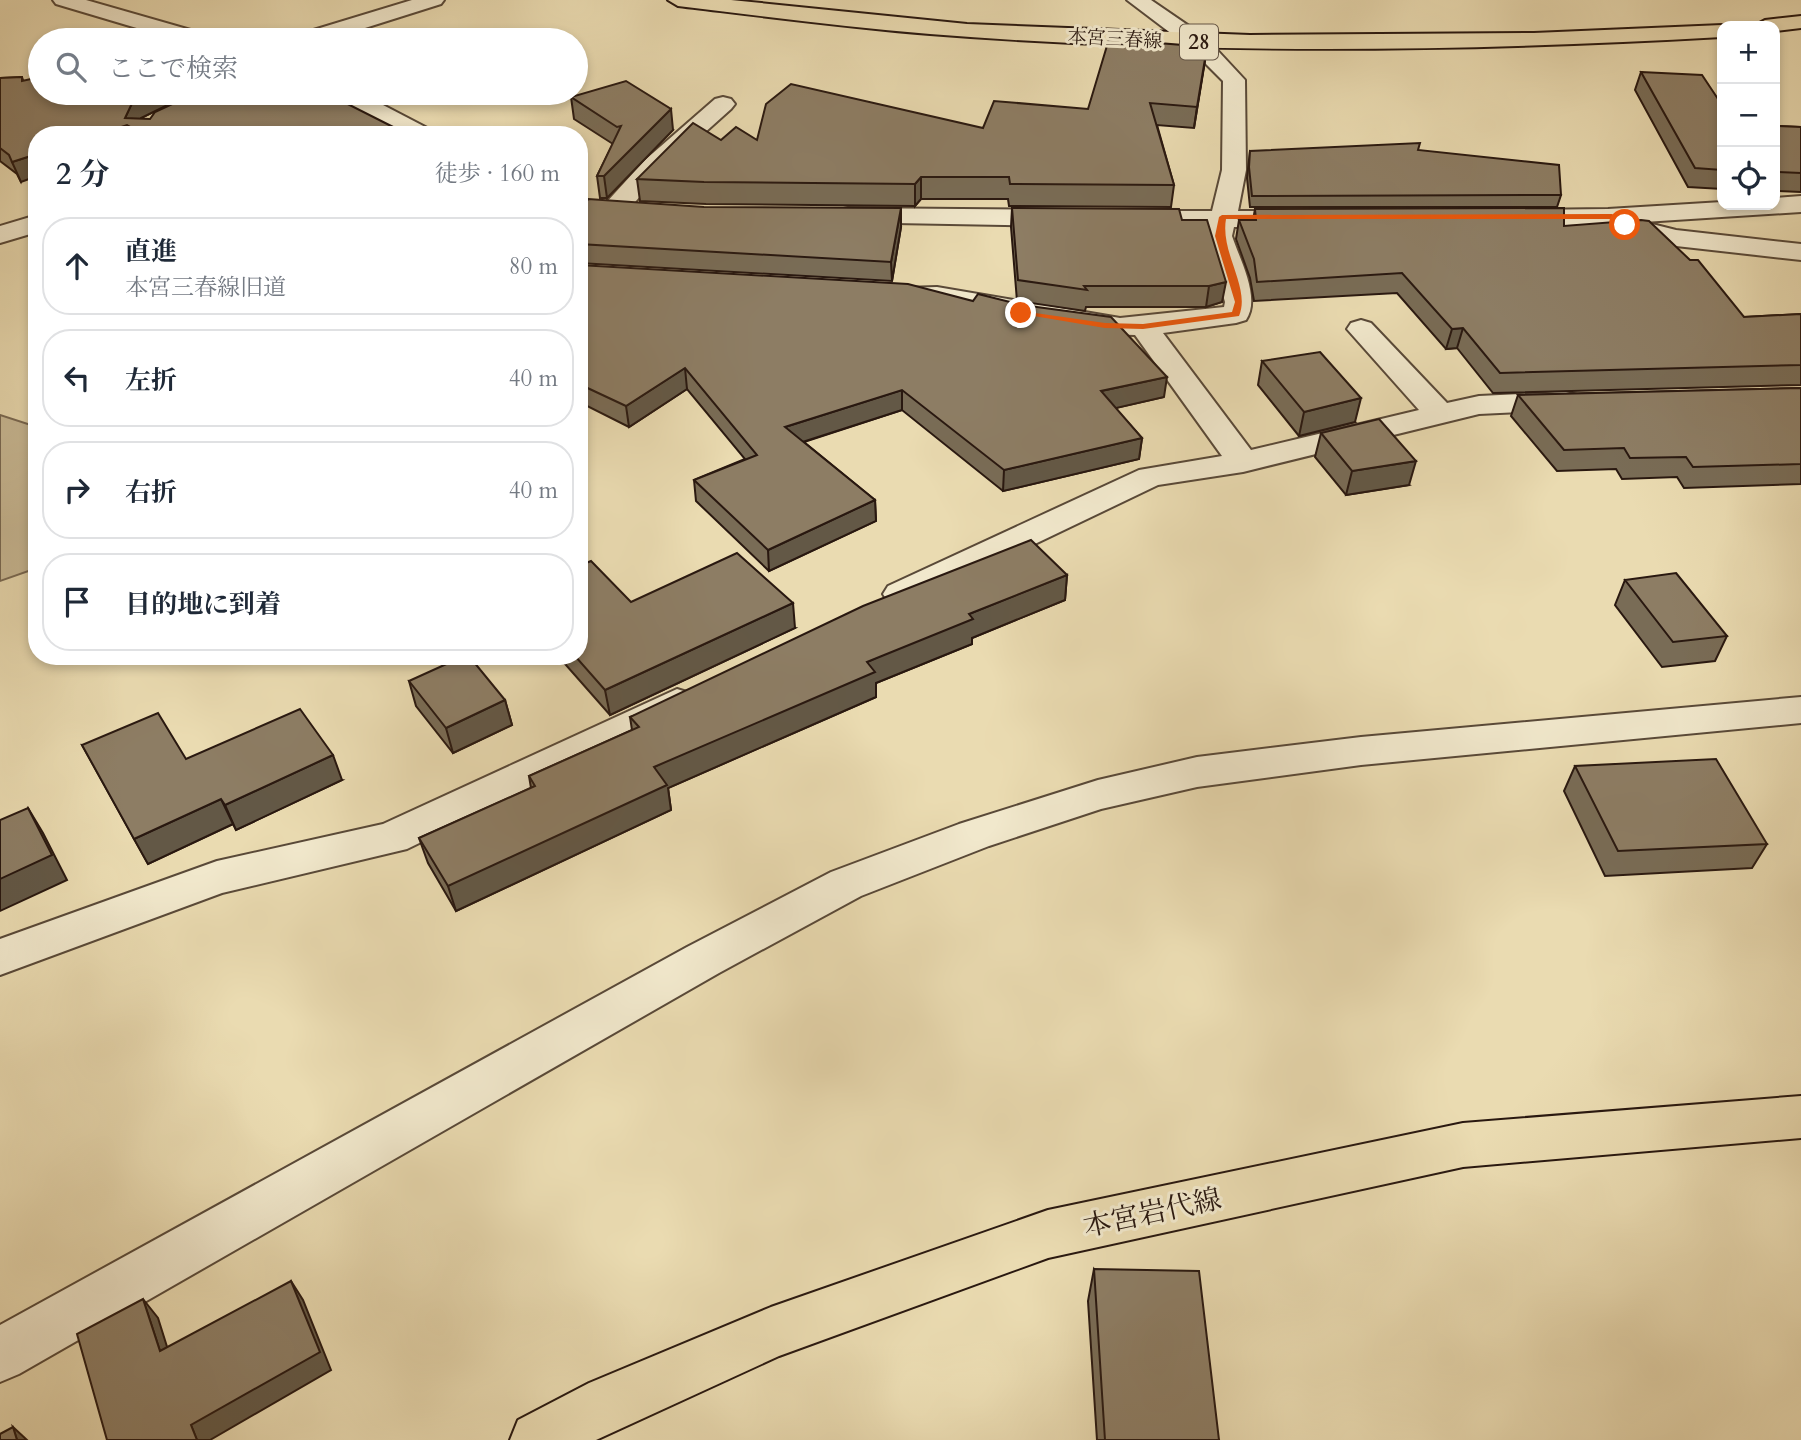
<!DOCTYPE html>
<html lang="ja">
<head>
<meta charset="utf-8">
<style>
	:root { --surface:#fff; --page:#f6f6f7; --text:#1f2937; --muted:#747a83; --line:#e0e1e3 }
	body { margin:0; font-family:Cardo,"Noto Serif JP",serif; background:var(--page); color:var(--text) }
	.controls { position:absolute; right:21px; top:21px; display:grid; overflow:hidden; border-radius:14px; box-shadow:0 4px 10px #0003 }
	.controls button { width:63px; height:63px; display:grid; place-items:center; padding:0; border:0; border-bottom:2px solid var(--line); background:var(--surface); color:var(--text); font:35px sans-serif }
	.stop { position:absolute; width:21px; height:21px; margin:-16px; border:5px solid #ea580c; border-radius:50%; background:#fff }
	.stop.end { background:#ea580c; border-color:#fff; box-shadow:0 2px 7px #0008 }
	.list { margin:0; padding:0; list-style:none }
	h2 { display:flex; justify-content:space-between; align-items:center; height:91px; margin:0; padding:0 28px; font-size:30px }
	h2 small { font-size:23px; font-weight:400; color:var(--muted) }
	.list li { display:grid; grid-template-columns:46px 1fr auto; gap:21px; align-items:center; box-sizing:border-box; height:98px; margin:0 14px 14px; padding:0 14px; border:2px solid var(--line); border-radius:28px }
	.list b { display:block; font-size:26px; white-space:nowrap }
	.list p { margin:0; font-size:23px; white-space:nowrap; color:var(--muted) }
	.list em { font-size:23px; font-style:normal; color:var(--muted) }
	.icon { flex:none; width:38px; height:38px; fill:none; stroke:currentColor; stroke-width:2; stroke-linecap:round; stroke-linejoin:round }
	.map { position:relative; flex:none; width:1801px; height:1440px; overflow:hidden }
	.search { position:absolute; background:var(--surface); box-shadow:0 4px 10px #0003; left:28px; top:28px; width:560px; height:77px; display:flex; align-items:center; gap:18px; box-sizing:border-box; padding:0 24px; border-radius:38px; color:var(--muted); font-size:26px }
	.panel { position:absolute; background:var(--surface); box-shadow:0 4px 10px #0003; left:28px; top:126px; width:560px; height:539px; border-radius:28px }
	.map>svg:first-child { display:block }
	.green { fill:#c9ba96; stroke:#796953; stroke-width:2 }
	.lines { fill:none; stroke-linecap:round; stroke-linejoin:round }
	.minor-casing { stroke:#594938; stroke-width:4 }
	.major-casing { stroke:#291810; stroke-width:4 }
	.minor { fill:#f1e8cc; fill-rule:evenodd }
	.major { fill:#eadbb1; fill-rule:evenodd }
	.wall { fill:#796c56; stroke:#291810; stroke-width:2 }
	.shaded-wall { fill:#635846; stroke:#291810; stroke-width:2 }
	.building { fill:#8d7d64; stroke:#291810; stroke-width:2 }
	.route { fill:#ea580c }
	.labels { text-anchor:middle; stroke-width:6; stroke-linejoin:round; paint-order:stroke }
	.far-street-label { font-size:19px; fill:#291810; stroke:#f1e8cc }
	.shield { fill:#f1e8cc; stroke:#655648; stroke-width:2 }
	.shield-label { font-size:21px; font-weight:bold; fill:#291810 }
	.near-street-label { font-size:28px; fill:#291810; stroke:#f1e8cc }
</style>
</head>
<body>
<div class="map">
<svg width="1801" height="1440" viewBox="0 0 1801 1440">
	<rect width="100%" height="100%" fill="#eadbb1"/>
	<filter id="stains"><feTurbulence type="fractalNoise" baseFrequency=".00286" numOctaves="4"/><feColorMatrix values="0 0 0 0 .2 0 0 0 0 .09 0 0 0 0 .02 0 0 0 .5 -.17"/></filter>
	<radialGradient id="worn" r=".72"><stop offset=".6" stop-color="#630" stop-opacity="0"/><stop offset="1" stop-color="#630" stop-opacity=".3"/></radialGradient>
	<polygon class="green" points="0,415 37,427 37,568 0,581"/>
	<g class="lines">
		<defs>
			<g id="minor">
				<polygon points="53,0 86,0 208,35 211,40 177,40 56,4"/>
				<polygon points="412,0 444,0 441,4 327,40 294,40 297,35"/>
				<path d="M1127,0H1151L1205,37L1245,80L1246,170L1238,211H1306L1315,213L1319,219L1315,225L1306,227H1234L1232,236C1240,260 1261,298 1246,320L1236,323L1163,333L1251,450L1419,410L1347,329L1351,323L1361,320L1371,323L1447,403L1479,396L1566,392L1577,395L1581,401L1577,407L1566,410L1479,414L1243,472L1158,485L914,602L901,606L888,602L883,594L888,586L1139,470L1222,456L1135,335C1084,335 1034,321 984,312C957,307 929,306 903,300L899,294L903,288L937,287L1120,318L1224,307L1225,302L1206,236L1208,227H1128L1119,225L1115,219L1119,213L1128,211H1212L1222,170L1223,81L1189,47Z"/>
				<polygon points="331,93 360,93 431,130 434,135 404,135 335,98"/>
				<polygon points="723,97 731,99 735,104 731,109 663,170 622,217 604,217 600,211 604,205 645,160 715,99"/>
				<polygon points="1801,196 1801,212 1644,222 1676,230 1801,244 1801,260 1676,246 1625,234 1621,228 1624,224 1513,226 1504,224 1500,218 1504,212 1513,210 1608,209 1722,202 1722,205 1775,205 1775,198"/>
				<polygon points="848,208 1064,210 1073,212 1077,218 1073,224 1064,226 839,222 835,216 839,210"/>
				<polygon points="37,215 37,232 0,243 0,226"/>
				<polygon points="677,689 690,693 696,702 690,711 407,849 222,893 0,975 0,939 217,861 383,824"/>
				<polygon points="1801,697 1801,723 1361,765 1197,787 1101,809 989,846 861,896 719,973 19,1374 0,1382 0,1325 687,947 831,872 959,824 1098,780 1197,757 1361,737"/>
			</g>
			<g id="major">
				<path d="M668,0H731L967,24L1250,35L1534,33L1722,25L1729,26H1722V37C1458,52 1193,55 930,34C846,27 762,16 678,6Z"/>
				<polygon points="1801,16 1801,28 1775,31 1775,26 1754,26 1765,20"/>
				<polygon points="1801,1096 1801,1138 1463,1167 1048,1258 779,1356 596,1440 510,1440 518,1420 589,1383 771,1307 1048,1210 1463,1123"/>
			</g>
		</defs>
		<use href="#minor" class="minor-casing"/>
		<use href="#major" class="major-casing"/>
		<use href="#minor" class="minor"/>
		<use href="#major" class="major"/>
	</g>
	<g class="wall">
		<polygon points="1207,47 1194,128 1157,125 1174,185 1171,207 1009,206 1008,199 921,199 915,206 706,204 640,201 637,179 721,140 757,140 983,128 1088,109"/>
		<polygon points="1641,72 1722,105 1722,189 1688,187 1635,90"/>
		<polygon points="22,77 23,80 40,93 192,93 141,118 144,135 37,135 21,182 17,174 0,161 0,78"/>
		<polygon points="571,97 673,130 607,198 600,198 597,176 613,144 574,119"/>
		<polygon points="1775,126 1801,127 1801,192 1775,191"/>
		<polygon points="1250,151 1561,195 1557,207 1250,207 1247,178"/>
		<polygon points="1012,208 1182,220 1222,302 1206,307 1086,307 1085,311 1017,301 1011,227"/>
		<polygon points="1255,209 1564,226 1744,317 1801,314 1801,385 1493,393 1457,348 1446,349 1397,293 1254,301 1250,278 1236,239 1239,220 1253,220"/>
		<polygon points="579,217 901,227 892,281 579,263"/>
		<polygon points="579,265 1164,397 1115,408 1142,438 1139,459 1003,491 902,410 804,442 875,500 876,521 769,571 696,501 694,480 745,459 687,389 629,427 579,402"/>
		<polygon points="1262,361 1355,422 1299,436 1258,385"/>
		<polygon points="1801,388 1801,484 1684,488 1677,477 1622,479 1616,469 1557,471 1511,416 1518,395"/>
		<polygon points="1321,433 1409,485 1346,495 1315,457"/>
		<polygon points="1067,575 1065,600 972,638 972,644 876,683 876,697 668,788 671,810 456,911 428,863 419,838 531,788 529,776 632,730 630,717"/>
		<polygon points="1625,580 1727,636 1715,661 1662,667 1615,605"/>
		<polygon points="631,602 795,628 610,715 558,656 579,656"/>
		<polygon points="409,681 505,700 512,725 453,753 416,706"/>
		<polygon points="82,745 342,780 236,830 233,824 148,864"/>
		<polygon points="1575,766 1767,844 1752,868 1605,876 1564,791"/>
		<polygon points="1094,1269 1219,1440 1097,1440 1088,1301"/>
	</g>
	<g class="shaded-wall">
		<polygon points="1207,47 1204,67 1194,128 1197,107"/>
		<polygon points="147,93 192,93 141,118 135,129 127,125 131,135 97,135 125,118 134,99"/>
		<polygon points="671,109 673,130 607,198 604,176"/>
		<polygon points="37,154 37,176 21,182 12,162"/>
		<polygon points="921,177 921,199 915,206 915,184"/>
		<polygon points="901,208 901,227 892,281 891,262"/>
		<polygon points="1226,282 1222,302 1206,307 1209,286"/>
		<polygon points="1463,328 1457,348 1446,349 1452,329"/>
		<polygon points="685,368 687,389 629,427 626,406"/>
		<polygon points="1167,377 1164,397 1099,412 1101,391"/>
		<polygon points="902,390 902,410 787,447 785,427"/>
		<polygon points="1361,398 1355,422 1299,436 1304,412"/>
		<polygon points="1142,438 1139,459 1003,491 1004,470"/>
		<polygon points="1416,461 1409,485 1346,495 1352,471"/>
		<polygon points="875,500 876,521 769,571 768,550"/>
		<polygon points="1067,575 1065,600 972,638 972,644 876,683 876,697 668,788 671,810 456,911 448,886 654,767 867,662 969,614"/>
		<polygon points="793,603 795,628 610,715 605,690"/>
		<polygon points="505,700 512,725 453,753 446,728"/>
		<polygon points="333,755 342,780 236,830 225,805"/>
		<polygon points="221,799 233,824 148,864 134,839"/>
		<polygon points="28,808 43,833 67,880 0,911 0,879"/>
		<polygon points="291,1281 303,1300 331,1370 210,1440 197,1440 191,1425"/>
		<polygon points="143,1299 158,1318 174,1369 160,1351"/>
		<polygon points="13,1427 27,1440 17,1440"/>
	</g>
	<g class="building">
		<polygon points="1109,39 1207,47 1197,107 1150,103 1174,185 1010,184 1009,177 921,177 915,184 704,182 637,179 693,123 721,140 736,127 757,140 766,104 791,84 983,128 994,101 1088,109"/>
		<polygon points="1641,72 1702,75 1722,105 1722,170 1695,168"/>
		<polygon points="22,77 22,81 40,77 40,93 147,93 134,99 125,118 150,119 155,112 196,93 326,93 409,135 144,135 127,125 97,135 37,135 37,154 12,162 9,155 0,148 0,78"/>
		<polygon points="626,81 671,109 604,176 597,176 621,126 617,127 571,97"/>
		<polygon points="1775,126 1801,127 1801,173 1775,172"/>
		<polygon points="1420,143 1418,150 1559,165 1561,195 1252,196 1249,167 1250,151"/>
		<polygon points="588,199 704,207 901,208 891,262 579,244 579,217"/>
		<polygon points="1012,208 1179,209 1182,220 1207,220 1226,282 1209,286 1084,286 1087,290 1018,280"/>
		<polygon points="1564,208 1564,226 1641,220 1649,221 1690,260 1698,260 1744,317 1801,314 1801,365 1500,373 1463,328 1452,329 1402,273 1257,282 1254,259 1239,220 1256,220 1255,209"/>
		<polygon points="579,265 908,284 973,301 978,294 1022,305 1111,317 1167,377 1101,391 1142,438 1004,470 902,390 785,427 875,500 768,550 694,480 757,455 685,368 626,406 579,384"/>
		<polygon points="1320,352 1361,398 1304,412 1262,361"/>
		<polygon points="1801,388 1801,464 1693,467 1686,457 1630,458 1624,448 1564,450 1518,395"/>
		<polygon points="1379,419 1416,461 1352,471 1321,433"/>
		<polygon points="1031,540 1067,575 969,614 973,619 867,662 875,672 654,767 667,785 448,886 419,838 535,786 529,776 639,727 630,717 863,606"/>
		<polygon points="737,553 793,603 605,690 575,656 579,656 579,566 591,561 631,602"/>
		<polygon points="1676,573 1727,636 1673,642 1625,580"/>
		<polygon points="464,656 469,656 505,700 446,728 409,681"/>
		<polygon points="300,709 333,755 225,805 221,799 134,839 82,745 158,713 186,759"/>
		<polygon points="1716,759 1767,844 1618,851 1575,766"/>
		<polygon points="28,808 52,855 0,879 0,820"/>
		<polygon points="1094,1269 1199,1271 1219,1440 1105,1440"/>
		<polygon points="291,1281 320,1352 191,1425 197,1440 107,1440 77,1334 143,1299 160,1351"/>
		<polygon points="13,1427 17,1440 0,1440 0,1434"/>
	</g>
	<path class="route" d="M1612,214L1628,224V227L1610,219H1226C1220,253 1251,288 1239,316L1143,329L1105,328L1016,313L1021,311L1105,323L1143,324L1232,312L1235,302L1215,236L1219,217L1222,215Z"/>
	<g class="labels">
		<g class="far-street-label">
			<text transform="translate(1115 38) rotate(3)" y="7">本宮三春線</text>
		</g>
		<rect class="shield" x="1180" y="24.5" width="38" height="35" rx="5"/>
		<g class="shield-label">
			<text x="1199" y="49">28</text>
		</g>
		<g class="near-street-label">
			<text transform="translate(1152 1212) rotate(-12)" y="10">本宮岩代線</text>
		</g>
	</g>
	<rect width="100%" height="100%" filter="url(#stains)"/>
	<rect width="100%" height="100%" fill="url(#worn)"/>
</svg>
<div class="controls">
<button>+</button>
<button>−</button>
<button><svg class="icon" aria-label="locate" viewBox="0 0 24 24"><circle cx="12" cy="12" r="6"/><path d="M12 2v4M12 18v4M2 12h4M18 12h4"/></svg></button>
</div>
<div class="stop" style="left:1625px;top:225px"></div>
<div class="stop end" style="left:1021px;top:313px"></div>
<div class="search"><svg class="icon" aria-label="search" viewBox="0 0 24 24"><circle cx="10" cy="10" r="6"/><path d="M15 15l6 6"/></svg>ここで検索</div>
<section class="panel">
<h2>2 分<small>徒歩 · 160 m</small></h2>
<ul class="list">
<li><svg class="icon" aria-label="ahead" viewBox="0 0 24 24"><path d="M12 20V5M6 11l6-6 6 6"/></svg><div><b>直進</b><p>本宮三春線旧道</p></div><em>80 m</em></li>
<li><svg class="icon" aria-label="left" viewBox="0 0 24 24"><path d="M17 20v-9H6M10 6l-5 5 5 5"/></svg><div><b>左折</b></div><em>40 m</em></li>
<li><svg class="icon" aria-label="right" viewBox="0 0 24 24"><path d="M7 20v-9h11M14 6l5 5-5 5"/></svg><div><b>右折</b></div><em>40 m</em></li>
<li><svg class="icon" aria-label="arrive" viewBox="0 0 24 24"><path d="M6 21V4h12l-3 4 3 4H6"/></svg><div><b>目的地に到着</b></div></li>
</ul>
</section>
</div>
</body>
</html>
